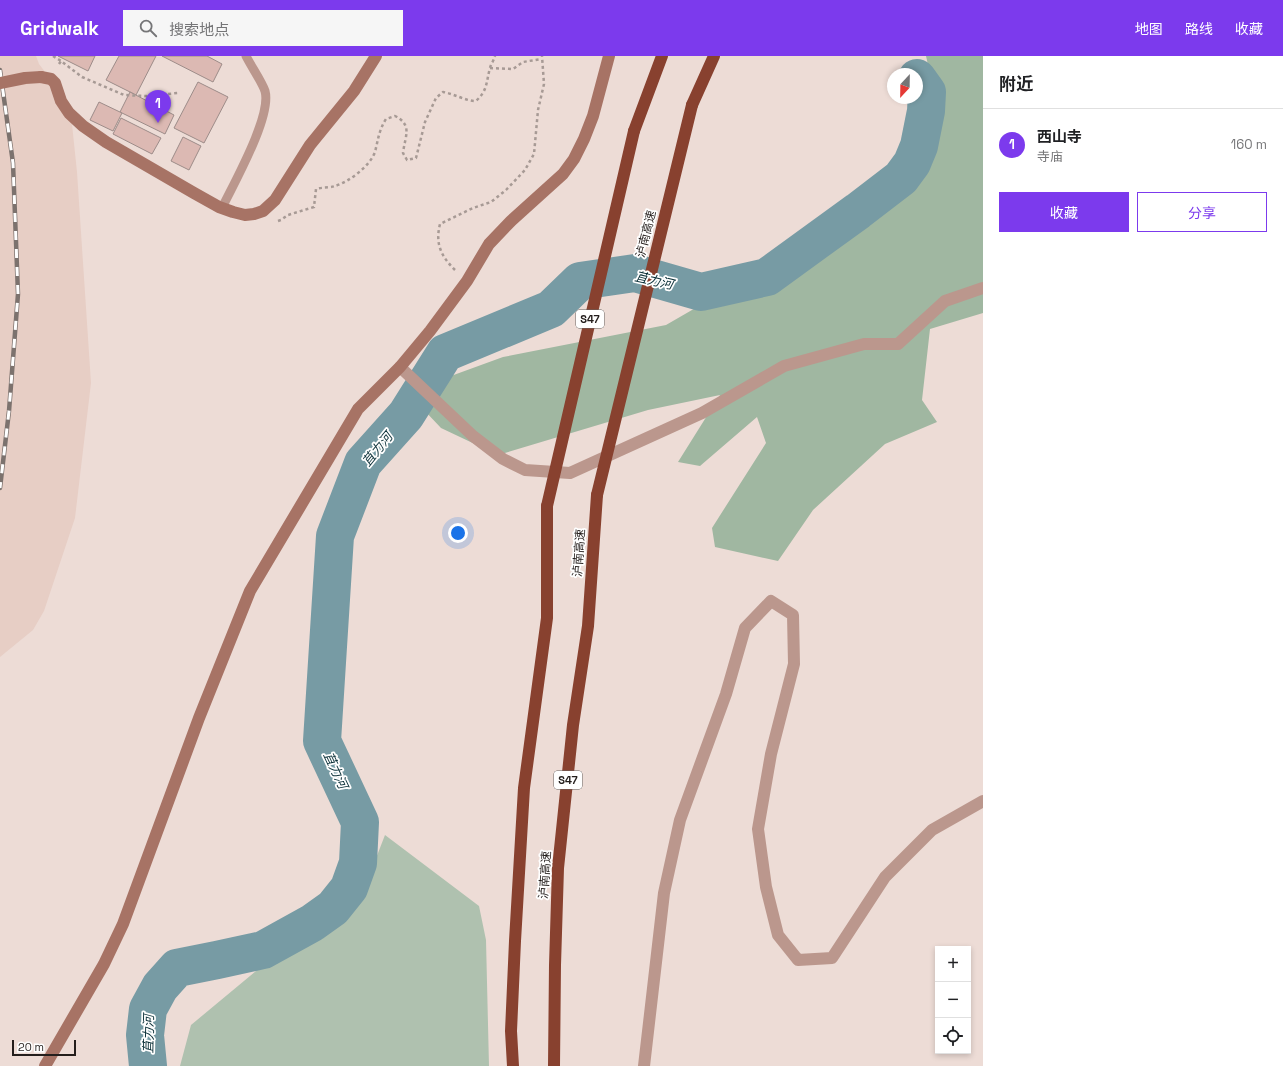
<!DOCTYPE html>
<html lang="zh">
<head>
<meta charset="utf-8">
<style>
	:root { --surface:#fff; --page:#f6f6f6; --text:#202124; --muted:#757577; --line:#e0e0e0; --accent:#7c3aed }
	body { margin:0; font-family:"Space Grotesk","Noto Sans SC",sans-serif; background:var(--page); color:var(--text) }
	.controls { position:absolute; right:12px; bottom:12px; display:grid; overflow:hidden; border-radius:0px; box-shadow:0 2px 6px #0003 }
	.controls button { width:36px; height:36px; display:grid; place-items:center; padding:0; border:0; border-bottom:1px solid var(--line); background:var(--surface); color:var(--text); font:20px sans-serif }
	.compass { position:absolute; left:887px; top:12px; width:36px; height:36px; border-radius:50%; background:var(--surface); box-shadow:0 2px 6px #0003; rotate:202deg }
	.scale { position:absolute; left:12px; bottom:10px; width:64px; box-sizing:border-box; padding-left:4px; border:2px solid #241e1c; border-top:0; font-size:11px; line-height:14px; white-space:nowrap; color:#241e1c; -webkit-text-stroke:3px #fff; paint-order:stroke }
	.you { position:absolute; left:458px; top:477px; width:14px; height:14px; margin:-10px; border:3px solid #fff; border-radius:50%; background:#1a73e8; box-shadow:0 0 0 6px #1a73e833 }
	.badge { display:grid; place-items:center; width:26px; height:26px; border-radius:50%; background:var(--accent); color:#fff; font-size:13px; font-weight:700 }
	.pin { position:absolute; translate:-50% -33px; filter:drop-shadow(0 1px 2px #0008) }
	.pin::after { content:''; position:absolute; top:21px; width:14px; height:12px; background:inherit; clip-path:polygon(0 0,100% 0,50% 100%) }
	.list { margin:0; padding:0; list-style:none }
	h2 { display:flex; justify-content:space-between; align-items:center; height:52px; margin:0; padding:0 16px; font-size:17px }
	h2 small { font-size:13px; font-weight:400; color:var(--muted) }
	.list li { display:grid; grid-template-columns:26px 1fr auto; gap:12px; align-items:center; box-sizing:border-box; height:72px; padding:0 16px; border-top:1px solid var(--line) }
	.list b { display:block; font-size:15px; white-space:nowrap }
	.list p { margin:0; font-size:13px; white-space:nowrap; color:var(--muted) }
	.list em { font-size:13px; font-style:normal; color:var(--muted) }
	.actions { display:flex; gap:8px; padding:12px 16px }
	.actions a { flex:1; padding:9px 0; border:1px solid var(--accent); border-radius:0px; text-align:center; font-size:14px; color:var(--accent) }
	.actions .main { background:var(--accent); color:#fff }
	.icon { flex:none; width:22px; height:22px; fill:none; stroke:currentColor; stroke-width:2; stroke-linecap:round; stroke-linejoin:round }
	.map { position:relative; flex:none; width:983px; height:1010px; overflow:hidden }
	header { display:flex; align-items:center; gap:24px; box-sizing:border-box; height:56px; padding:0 20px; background:var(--accent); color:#fff }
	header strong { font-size:19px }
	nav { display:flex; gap:22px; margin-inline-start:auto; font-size:14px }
	.search { width:280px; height:36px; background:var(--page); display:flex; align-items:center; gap:10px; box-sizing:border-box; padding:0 14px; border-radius:0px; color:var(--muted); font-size:15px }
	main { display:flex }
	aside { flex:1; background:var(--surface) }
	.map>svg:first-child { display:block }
	.built { fill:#e7cec5 }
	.green { fill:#afc1af }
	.forest { fill:#a0b7a1 }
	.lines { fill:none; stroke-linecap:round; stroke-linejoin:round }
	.river { stroke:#779ba4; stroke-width:38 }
	.building { fill:#dcb9b3; stroke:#9d8c89 }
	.path { stroke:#a79a95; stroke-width:2.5; stroke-dasharray:3 3; stroke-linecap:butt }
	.lane { stroke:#bb978d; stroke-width:9 }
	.street { stroke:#bb978d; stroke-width:12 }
	.secondary { stroke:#a77365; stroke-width:12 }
	.highway { stroke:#88412f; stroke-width:12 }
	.rail-casing { stroke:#7c726e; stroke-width:4.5 }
	.rail { stroke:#fff; stroke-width:3; stroke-dasharray:9; stroke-linecap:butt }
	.secondary-bridge { stroke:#a77365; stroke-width:12 }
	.highway-bridge { stroke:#88412f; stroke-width:12 }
	.labels { text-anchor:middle; stroke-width:3.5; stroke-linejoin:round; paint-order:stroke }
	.shield { fill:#fff; stroke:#666260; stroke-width:1 }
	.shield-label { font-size:11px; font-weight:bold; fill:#241e1c }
	.street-label { font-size:12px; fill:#241e1c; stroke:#fff }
	.water-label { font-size:13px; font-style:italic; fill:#0a2f37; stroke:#fff }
</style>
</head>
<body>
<header>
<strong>Gridwalk</strong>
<div class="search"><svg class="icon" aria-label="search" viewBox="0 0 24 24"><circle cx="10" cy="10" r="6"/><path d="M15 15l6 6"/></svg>搜索地点</div>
<nav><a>地图</a><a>路线</a><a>收藏</a></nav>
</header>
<main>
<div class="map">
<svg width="983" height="1010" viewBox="0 0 983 1010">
	<rect width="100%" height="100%" fill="#eddcd6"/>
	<polygon class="built" points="0,0 36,0 39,8 70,49 77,116 91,327 75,462 44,555 33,574 0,601"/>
	<polygon class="green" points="385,779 479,850 486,884 489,1010 180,1010 191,969 291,886 341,858 366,828"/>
	<polygon class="forest" points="926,0 983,0 983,257 930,273 922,344 937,366 885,388 813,454 778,505 715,491 712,472 766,387 757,361 700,410 678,406 720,339 648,354 498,399 441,372 407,336 503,301 666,269 763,213 893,143 910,77 934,35"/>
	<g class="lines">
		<polyline class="river" points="148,1010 145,979 148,953 160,931 177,912 217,904 263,894 312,867 333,852 349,832 358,807 360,766 322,685 335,480 363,407 406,359 445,297 551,253 580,225 635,217 701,236 767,221 858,155 901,122 912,107 919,90 926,55 927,36 917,22"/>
	</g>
	<g class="building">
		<polygon points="58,0 95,0 88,15"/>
		<polygon points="119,0 156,0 136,39 106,24"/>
		<polygon points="162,0 207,0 222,8 213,26"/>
		<polygon points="198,26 228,41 204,87 174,72"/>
		<polygon points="130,36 174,59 165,78 120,56"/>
		<polygon points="99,46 122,57 113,75 90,64"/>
		<polygon points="121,62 161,82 152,98 113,78"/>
		<polygon points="183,81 201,90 189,114 171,105"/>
	</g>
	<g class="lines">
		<g class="path">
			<polyline points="53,0 61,5"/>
			<polyline points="59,8 61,5 82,21 124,39 146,40 178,37"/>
			<polyline points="490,12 513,13 523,6 541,3"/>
			<path d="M278,165L281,164L288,159L314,151L316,133C323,131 330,132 335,130C349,126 370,110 375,96C378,84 379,74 386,63L395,60C413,69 405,80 403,97L407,104L416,102L425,66L436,42L443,36C455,38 465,45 476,45C488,34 486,26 490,12C491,8 494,4 495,0"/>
			<path d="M455,214C441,200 435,188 440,168L473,152L491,146L506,134L525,114L534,98L538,54L544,28L542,0"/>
		</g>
		<path class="lane" d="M222,152C234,127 272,60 265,35C262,26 251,10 246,0"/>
		<g class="street">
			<polyline points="400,311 473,380 503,403 525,414 570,417 702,357 784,310 864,288 898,288 945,245 983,232"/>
			<polyline points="644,1010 664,837 680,764 726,638 745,572 771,545 793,559 794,608 771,698 758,773 766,831 778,879 798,904 832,902 885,821 932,774 983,745"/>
		</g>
		<g class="secondary">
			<polyline points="41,21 51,23 55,27 61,45 69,57 83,70 106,86 194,137 219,151 233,156 245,159 254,158 263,155 275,144 310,89 354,35 376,0"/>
			<polyline points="45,1010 104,908 123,868 199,662 250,535 358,353 400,311 430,275 467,225 489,188 511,165 563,118 574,103 584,83 593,60 609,0"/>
		</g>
		<g class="highway">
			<polyline points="692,49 714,0"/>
			<polyline points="634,75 662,0"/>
			<polyline points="513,1010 511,975 515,885 524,732 547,562 547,450"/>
			<polyline points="554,1010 555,909 558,812 573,669 588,570 597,439"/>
		</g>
		<defs>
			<polyline id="rail" points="0,14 13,107 18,238 9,355 0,432"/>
		</defs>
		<use href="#rail" class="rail-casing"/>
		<use href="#rail" class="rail"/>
		<polyline class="secondary-bridge" points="0,27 25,22 41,21"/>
		<g class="highway-bridge">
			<polyline points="597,439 692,49"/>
			<polyline points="547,450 634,75"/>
		</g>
	</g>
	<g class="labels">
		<g class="shield">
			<rect x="576" y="254" width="28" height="18" rx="3"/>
			<rect x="554" y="715" width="28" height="18" rx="3"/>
		</g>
		<g class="shield-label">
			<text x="590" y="267">S47</text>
			<text x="568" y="728">S47</text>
		</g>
		<g class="street-label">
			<text transform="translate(646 178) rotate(-76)" y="4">泸南高速</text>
			<text transform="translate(579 497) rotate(-86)" y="4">泸南高速</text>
			<text transform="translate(545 819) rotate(-86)" y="4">泸南高速</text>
		</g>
		<g class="water-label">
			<text transform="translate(654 224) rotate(13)" y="5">苴力河</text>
			<text transform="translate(377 393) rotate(-51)" y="5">苴力河</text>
			<text transform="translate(336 714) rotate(65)" y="5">苴力河</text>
			<text transform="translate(148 978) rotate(-89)" y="5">苴力河</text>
		</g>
	</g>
</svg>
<div class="controls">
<button>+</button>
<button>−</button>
<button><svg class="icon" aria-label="locate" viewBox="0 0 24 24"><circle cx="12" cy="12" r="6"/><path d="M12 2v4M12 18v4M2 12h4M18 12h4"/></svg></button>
</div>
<svg class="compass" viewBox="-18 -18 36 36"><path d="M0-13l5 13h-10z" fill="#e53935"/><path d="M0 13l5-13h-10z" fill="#757577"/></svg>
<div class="scale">20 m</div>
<div class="you"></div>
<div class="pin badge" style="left:158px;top:67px">1</div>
</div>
<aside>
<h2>附近<small></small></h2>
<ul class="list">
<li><span class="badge">1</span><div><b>西山寺</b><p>寺庙</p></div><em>160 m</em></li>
</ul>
<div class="actions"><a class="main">收藏</a><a>分享</a></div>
</aside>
</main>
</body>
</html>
